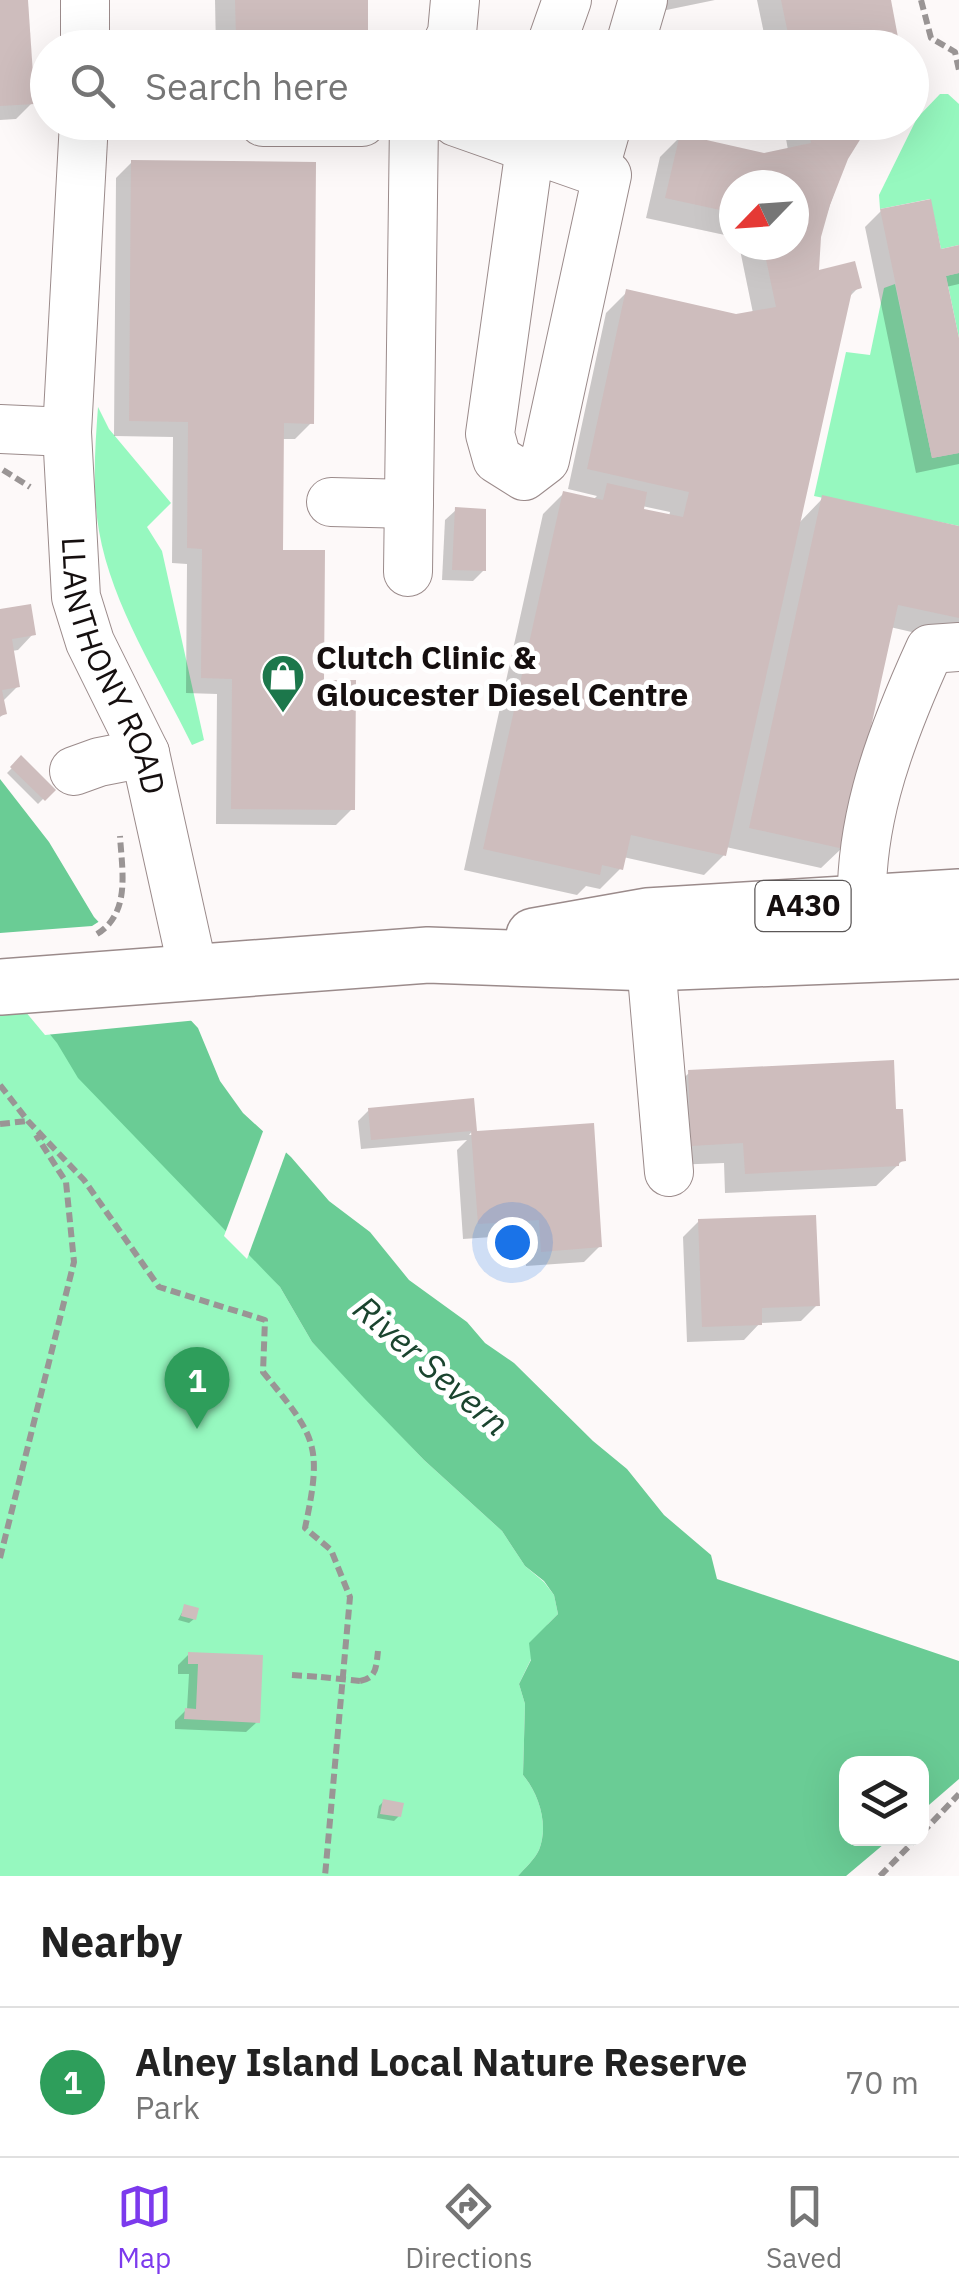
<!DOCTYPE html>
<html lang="en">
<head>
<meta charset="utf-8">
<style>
	:root { --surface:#fff; --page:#f2f2f2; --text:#222; --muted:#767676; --line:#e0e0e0; --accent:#7c3aed }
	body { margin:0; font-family:"IBM Plex Sans",sans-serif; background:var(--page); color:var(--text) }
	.controls { position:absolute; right:30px; bottom:30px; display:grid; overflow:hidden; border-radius:20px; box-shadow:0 10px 40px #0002 }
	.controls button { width:90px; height:90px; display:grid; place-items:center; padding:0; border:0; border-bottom:2px solid var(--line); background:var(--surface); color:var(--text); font:50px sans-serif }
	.compass { position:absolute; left:719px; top:170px; width:90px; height:90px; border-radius:50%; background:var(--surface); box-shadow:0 10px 40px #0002; rotate:245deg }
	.you { position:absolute; left:512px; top:1242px; width:35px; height:35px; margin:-25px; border:8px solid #fff; border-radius:50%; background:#1a73e8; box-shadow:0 0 0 15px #1a73e833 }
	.badge { display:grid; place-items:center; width:65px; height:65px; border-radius:50%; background:var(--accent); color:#fff; font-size:32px; font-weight:700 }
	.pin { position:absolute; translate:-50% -82px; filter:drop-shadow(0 2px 5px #0008) }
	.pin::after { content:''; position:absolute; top:52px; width:35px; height:30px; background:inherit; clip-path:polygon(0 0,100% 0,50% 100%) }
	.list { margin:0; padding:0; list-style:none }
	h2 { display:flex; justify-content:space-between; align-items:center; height:130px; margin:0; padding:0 40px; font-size:42px }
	h2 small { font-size:32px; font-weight:400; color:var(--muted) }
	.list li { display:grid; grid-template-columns:65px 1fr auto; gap:30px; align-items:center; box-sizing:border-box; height:150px; padding:0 40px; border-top:2px solid var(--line) }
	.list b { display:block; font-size:38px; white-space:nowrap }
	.list p { margin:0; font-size:32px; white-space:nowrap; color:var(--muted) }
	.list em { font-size:32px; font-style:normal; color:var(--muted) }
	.icon { flex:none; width:55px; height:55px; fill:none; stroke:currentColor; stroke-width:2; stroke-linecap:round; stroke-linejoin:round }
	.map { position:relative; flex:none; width:959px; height:1876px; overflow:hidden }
	.search { position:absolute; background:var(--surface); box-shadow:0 10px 40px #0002; left:30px; right:30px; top:30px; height:110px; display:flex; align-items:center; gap:25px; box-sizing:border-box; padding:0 35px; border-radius:55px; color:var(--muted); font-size:38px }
	.sheet { height:280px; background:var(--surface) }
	nav { display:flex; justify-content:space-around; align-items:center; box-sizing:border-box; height:140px; border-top:2px solid var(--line); background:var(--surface); font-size:28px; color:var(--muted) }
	nav a { display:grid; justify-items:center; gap:5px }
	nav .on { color:var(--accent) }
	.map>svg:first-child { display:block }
	.green { fill:#96f8bf }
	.water { fill:#6acc95 }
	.pier { fill:#fdf9f9 }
	.shadow { fill:#0003; fill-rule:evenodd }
	.building { fill:#cebdbd }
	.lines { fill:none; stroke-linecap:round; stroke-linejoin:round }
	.minor-casing { stroke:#9b8b8b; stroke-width:50 }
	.major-casing { stroke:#9b8b8b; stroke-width:58 }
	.path { stroke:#9a9595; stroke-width:6; stroke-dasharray:10 5; stroke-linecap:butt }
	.minor { stroke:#fff; stroke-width:48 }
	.major { stroke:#fff; stroke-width:55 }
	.path-bridge { stroke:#9a9595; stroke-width:6; stroke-dasharray:10 5; stroke-linecap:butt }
	.labels { text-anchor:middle; stroke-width:10; stroke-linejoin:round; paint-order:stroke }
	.shield { fill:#fff; stroke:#5b5757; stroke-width:2.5 }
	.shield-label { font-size:30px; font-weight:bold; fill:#150f0f }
	.poi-label { font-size:32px; font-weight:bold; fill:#150f0f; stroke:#fff; text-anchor:start }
	.street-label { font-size:32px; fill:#150f0f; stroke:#fff }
	.water-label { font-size:35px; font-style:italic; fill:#1a442e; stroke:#fff }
</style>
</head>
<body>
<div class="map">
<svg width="959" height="1876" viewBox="0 0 959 1876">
	<rect width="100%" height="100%" fill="#fdf9f9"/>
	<g class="green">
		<polygon points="940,94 948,94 959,104 959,245 941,249 930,199 880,209 879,195 917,118"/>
		<polygon points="959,273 959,338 946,276"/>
		<polygon points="895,284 932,458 959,453 959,526 814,496 846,352 870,355 884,288"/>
		<path d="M98,407L109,429L171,503L147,527L162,551L204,740L192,745C159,677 112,606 99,531C92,491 95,448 98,407Z"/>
		<path d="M0,970L280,1287L312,1342L424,1460L502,1531L525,1566L544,1582L554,1595L558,1614L548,1624L519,1684L525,1704L523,1775C539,1794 549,1825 539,1850C535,1859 525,1868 518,1876H0Z"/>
	</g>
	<path class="water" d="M0,779L49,842L94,917L198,1028L220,1081L243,1113L291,1157L329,1201L370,1232L409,1280L467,1322L485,1343L514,1363L593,1441L627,1469L664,1515L711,1555L717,1579L959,1661V1779L922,1811V1764H846V1838L890,1839L846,1876H518C525,1868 535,1859 539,1850C549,1825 539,1794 523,1775L525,1704L519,1684L531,1660L529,1643L558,1614L554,1595L544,1581L525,1566L502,1531L424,1460L364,1398L312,1342L280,1287L78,1078L57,1043L0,973Z"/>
	<g class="pier">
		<polygon points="103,919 198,1020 45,1035 0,981 0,933 92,926"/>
		<polygon points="265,1126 288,1147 247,1259 224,1236"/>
	</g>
	<g class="shadow">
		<polygon points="0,0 26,0 32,103 16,119 0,120"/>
		<polygon points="215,0 365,0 366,34 352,48 216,48"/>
		<polygon points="644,0 715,0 647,14"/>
		<polygon points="757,0 888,0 897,48 767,48"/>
		<path d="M783,122H867L846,158L819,237L816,273L859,287L847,299L798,524L823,498L959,528V643L890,627L842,848L821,868L726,847L724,855L704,875L623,857L621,868L600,889L586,886L577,895L464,870L543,514L564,493L593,500L597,496L568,489L606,313L627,292L736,317L753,313L739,245H794V185H734V237L646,218L660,157L680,137L764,155L788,150ZM642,506L670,512L669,517L641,511Z"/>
		<polygon points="132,162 311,423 295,439 281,439 280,552 352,809 336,825 216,824 217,694 186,693 187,564 172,563 173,437 114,436 116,178"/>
		<polygon points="881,211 939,252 959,248 959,284 946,287 959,352 959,464 916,473 865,227"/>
		<polygon points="456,510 484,570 473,581 442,580 445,520"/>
		<polygon points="0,611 33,634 18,650 12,651 18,686 2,702 4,714 0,717"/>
		<polygon points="21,759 52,790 38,804 7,773"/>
		<polygon points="689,1073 894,1112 903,1160 876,1186 725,1193 724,1163 672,1165 668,1093"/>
		<polygon points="369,1110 474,1129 469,1135 591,1126 600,1246 584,1262 526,1266 523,1235 463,1239 457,1150 467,1140 361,1149 358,1121"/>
		<polygon points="699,1221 817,1305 801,1321 760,1323 744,1340 687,1342 683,1237"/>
		<polygon points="185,1607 194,1619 189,1623 178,1620"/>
		<polygon points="189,1654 257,1722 246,1732 175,1729 175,1721 187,1709 189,1674 178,1674 178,1665"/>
		<polygon points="384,1801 399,1816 394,1821 377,1818 379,1806"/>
	</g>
	<g class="building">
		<polygon points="0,0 28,0 35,104 0,106"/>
		<polygon points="235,0 368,0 368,35 236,36"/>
		<polygon points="781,0 891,0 900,48 791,48"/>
		<polygon points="807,122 871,122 848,159 830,205 821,237 819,270 855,261 862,288 852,291 726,856 631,835 623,870 602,865 600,875 483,849 563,491 603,500 607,483 647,492 644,509 683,517 689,492 587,469 626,289 736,314 776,307 763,245 794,245 794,185 734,185 734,213 665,198 680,134 764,153 811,143"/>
		<polygon points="131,160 316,162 314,424 284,423 283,550 325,550 324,680 356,680 355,810 231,809 232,679 201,678 202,549 187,548 188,422 129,421"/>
		<polygon points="931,199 941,249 959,245 959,273 946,276 959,338 959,453 932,458 880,209"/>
		<polygon points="822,495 959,526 959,618 898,605 844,849 749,828"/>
		<polygon points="455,507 486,509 486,571 452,570"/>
		<polygon points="31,604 36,635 12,639 20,687 2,690 7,714 0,716 0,609"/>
		<polygon points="21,755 56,790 45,801 10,767"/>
		<polygon points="894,1060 896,1109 903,1109 906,1161 899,1162 899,1166 745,1174 743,1143 691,1146 688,1070"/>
		<polygon points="474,1098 477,1131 594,1123 602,1247 541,1252 539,1220 478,1224 471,1131 371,1140 368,1108"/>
		<polygon points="816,1215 820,1306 762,1308 762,1325 702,1327 698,1219"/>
		<polygon points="184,1604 199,1608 196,1620 181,1616"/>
		<polygon points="188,1652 263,1655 260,1723 184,1719 185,1708 196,1709 198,1664 188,1664"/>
		<polygon points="383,1799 404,1803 401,1817 380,1814"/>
	</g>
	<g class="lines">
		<defs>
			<g id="minor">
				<polyline points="85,48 85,0"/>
				<polyline points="445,48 452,33 455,0"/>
				<polyline points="550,48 567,0"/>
				<polyline points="629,48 643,0"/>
				<path id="s1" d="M84,122L67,432L76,597L90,642L145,753L193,970"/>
				<polyline points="263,122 362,122"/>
				<polyline points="456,122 607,175 545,460 524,476 497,459 490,434 530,148"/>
				<polyline points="594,171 608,122"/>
				<polyline points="0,429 67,432"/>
				<polyline points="331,502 409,504"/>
				<polyline points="408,572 414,122"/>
				<polyline points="74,771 99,762 145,753"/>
				<polyline points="648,929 669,1172"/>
				<path d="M864,939C852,836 888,741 930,649L959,647"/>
			</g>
			<g id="major">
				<polyline points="534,936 647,916 959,897"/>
				<polyline points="0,987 428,955 651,963 959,951"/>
			</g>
		</defs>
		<use href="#minor" class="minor-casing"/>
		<use href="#major" class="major-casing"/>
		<g class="path">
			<polyline points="921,0 931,38 955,52 959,70"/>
			<polyline points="3,470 30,487"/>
			<path d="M97,934C131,913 122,871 120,836"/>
			<path d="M0,1085L28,1121L84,1180L159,1287L265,1320L263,1372C316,1437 323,1444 305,1528L331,1550L350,1597L325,1876"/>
			<polyline points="0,1124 27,1121"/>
			<polyline points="0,1558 74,1262 66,1182 36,1135"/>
			<polyline points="292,1675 321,1677"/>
			<path d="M360,1681C377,1678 376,1667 378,1651"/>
			<polyline points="922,1833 959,1794"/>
			<polyline points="880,1876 917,1838"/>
		</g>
		<use href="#minor" class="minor"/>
		<use href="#major" class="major"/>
		<polyline class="path-bridge" points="321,1677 360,1681"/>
	</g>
	<defs>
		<symbol id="shop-pin" viewBox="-11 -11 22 30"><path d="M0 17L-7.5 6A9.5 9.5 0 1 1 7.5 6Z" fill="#1c774b" stroke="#fff"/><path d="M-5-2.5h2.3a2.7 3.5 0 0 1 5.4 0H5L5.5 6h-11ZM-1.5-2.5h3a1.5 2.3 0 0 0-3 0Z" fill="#fff"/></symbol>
	</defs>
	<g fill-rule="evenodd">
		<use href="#shop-pin" x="258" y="651" width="50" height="68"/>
	</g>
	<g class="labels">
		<rect class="shield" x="755.5" y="881" width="95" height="50" rx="8"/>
		<g class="shield-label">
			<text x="803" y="916">A430</text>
		</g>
		<g class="poi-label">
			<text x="316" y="669">Clutch Clinic &amp;<tspan x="316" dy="37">Gloucester Diesel Centre</tspan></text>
		</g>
		<g class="street-label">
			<text dy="11" stroke="none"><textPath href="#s1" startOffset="552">LLANTHONY ROAD</textPath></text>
		</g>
		<g class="water-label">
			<text transform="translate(431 1366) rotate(41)" y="12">River Severn</text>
		</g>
	</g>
</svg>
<div class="controls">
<button><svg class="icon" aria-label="layers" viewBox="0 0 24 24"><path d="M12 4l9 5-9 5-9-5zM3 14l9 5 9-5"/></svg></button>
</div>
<svg class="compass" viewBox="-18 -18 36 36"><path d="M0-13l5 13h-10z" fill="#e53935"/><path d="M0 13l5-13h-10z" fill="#767676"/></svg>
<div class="you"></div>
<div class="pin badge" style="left:197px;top:1429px;background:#2e9e5b">1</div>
<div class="search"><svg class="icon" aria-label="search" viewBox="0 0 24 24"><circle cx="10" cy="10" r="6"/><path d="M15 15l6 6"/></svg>Search here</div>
</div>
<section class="sheet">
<h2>Nearby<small></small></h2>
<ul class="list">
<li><span class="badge" style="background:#2e9e5b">1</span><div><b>Alney Island Local Nature Reserve</b><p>Park</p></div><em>70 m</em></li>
</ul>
</section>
<nav>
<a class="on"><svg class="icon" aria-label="map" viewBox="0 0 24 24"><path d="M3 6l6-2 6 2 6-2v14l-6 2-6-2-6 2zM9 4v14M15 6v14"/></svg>Map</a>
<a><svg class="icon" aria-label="directions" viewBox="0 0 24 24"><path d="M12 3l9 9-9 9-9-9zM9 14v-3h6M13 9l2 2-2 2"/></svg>Directions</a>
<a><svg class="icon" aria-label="saved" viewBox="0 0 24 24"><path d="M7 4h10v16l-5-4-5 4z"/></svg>Saved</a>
</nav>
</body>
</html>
